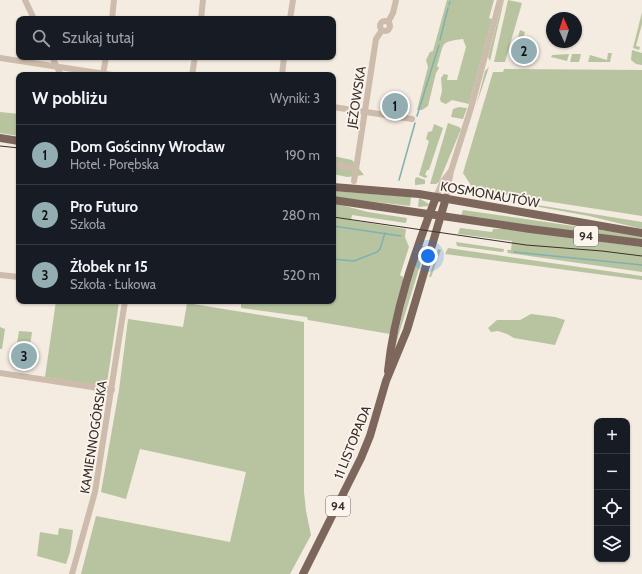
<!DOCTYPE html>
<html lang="pl">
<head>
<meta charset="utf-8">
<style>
	:root { --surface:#171b24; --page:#242831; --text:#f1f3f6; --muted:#9ea1a6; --line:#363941; --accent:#92aeb2 }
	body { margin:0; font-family:Cabin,sans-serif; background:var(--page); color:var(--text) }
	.controls { position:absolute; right:12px; bottom:12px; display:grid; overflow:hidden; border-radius:8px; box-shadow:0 1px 3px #0004 }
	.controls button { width:36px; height:36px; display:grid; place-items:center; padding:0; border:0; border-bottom:1px solid var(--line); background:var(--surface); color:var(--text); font:20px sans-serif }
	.compass { position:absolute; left:546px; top:12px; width:36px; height:36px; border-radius:50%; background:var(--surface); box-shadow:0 1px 3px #0004; rotate:357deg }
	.you { position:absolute; left:428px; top:256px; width:14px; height:14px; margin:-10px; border:3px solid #fff; border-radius:50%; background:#1a73e8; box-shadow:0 0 0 6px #1a73e833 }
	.badge { display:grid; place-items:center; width:26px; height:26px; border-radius:50%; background:var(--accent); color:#111; font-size:13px; font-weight:700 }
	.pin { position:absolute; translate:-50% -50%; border:2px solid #fff; box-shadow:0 1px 4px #0006 }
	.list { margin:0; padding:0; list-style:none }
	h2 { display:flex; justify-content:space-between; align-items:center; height:52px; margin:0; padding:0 16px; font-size:17px }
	h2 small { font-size:13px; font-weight:400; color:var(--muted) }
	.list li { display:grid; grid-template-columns:26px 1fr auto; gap:12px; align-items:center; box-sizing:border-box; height:60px; padding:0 16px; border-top:1px solid var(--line) }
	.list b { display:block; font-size:15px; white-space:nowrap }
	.list p { margin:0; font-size:13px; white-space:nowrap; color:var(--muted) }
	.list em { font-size:13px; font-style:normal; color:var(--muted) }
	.icon { flex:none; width:22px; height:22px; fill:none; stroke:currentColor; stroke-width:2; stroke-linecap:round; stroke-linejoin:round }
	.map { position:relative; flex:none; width:642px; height:574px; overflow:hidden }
	.search { position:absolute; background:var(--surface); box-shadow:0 1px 3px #0004; left:16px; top:16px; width:320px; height:44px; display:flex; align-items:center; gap:10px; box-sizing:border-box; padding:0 14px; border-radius:8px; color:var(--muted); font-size:15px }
	.panel { position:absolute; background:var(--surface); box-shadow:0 1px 3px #0004; left:16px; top:72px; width:320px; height:232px; border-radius:8px }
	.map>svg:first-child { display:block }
	.green { fill:#b8c4a0 }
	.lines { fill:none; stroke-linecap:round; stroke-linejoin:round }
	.stream { stroke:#7fb0b2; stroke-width:1.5 }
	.minor { stroke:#cdbbac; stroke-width:6 }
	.major { stroke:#7d675c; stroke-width:8 }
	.tram { stroke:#3b302b; stroke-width:1 }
	.labels { text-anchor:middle; stroke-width:3.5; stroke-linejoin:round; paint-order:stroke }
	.shield { fill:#fbf5ee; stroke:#756b66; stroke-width:1 }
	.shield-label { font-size:12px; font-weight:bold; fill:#3b302b }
	.street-label { font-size:13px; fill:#3b302b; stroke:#fbf5ee }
</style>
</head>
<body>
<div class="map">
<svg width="642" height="574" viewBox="0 0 642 574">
	<rect width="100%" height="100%" fill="#f4ebe1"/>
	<g class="green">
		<path d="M447,0H494L489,18L492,19L469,104L452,100L446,104L441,102L440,99L442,91L441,78L444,74L448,75L447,80H457L466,47L463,39C438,42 445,43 437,66L439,68L436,73L428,106L422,110H417L428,67L426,60L430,52L433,51Z"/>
		<polygon points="503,0 504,0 490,61 488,57"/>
		<polygon points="508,0 522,3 505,62 494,62"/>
		<polygon points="642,12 642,24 636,46 640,47 639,50 633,48"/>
		<polygon points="520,30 525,32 521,46 516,45"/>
		<polygon points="632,50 642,53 642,65 636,64 631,60"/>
		<polygon points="608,53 612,53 610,62 588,62 590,55 607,60"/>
		<polygon points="569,54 567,61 551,57 552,55"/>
		<polygon points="572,54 581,54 579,62 570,62"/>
		<polygon points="489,67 476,106 485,71"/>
		<polygon points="504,69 642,70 642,216 474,190 463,173 493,72 503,72"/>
		<polygon points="459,107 467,108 463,119 451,117 453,109"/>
		<polygon points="0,112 19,114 19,136 0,133"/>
		<polygon points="448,123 459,127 461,129 439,182 436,184 430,184"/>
		<polygon points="434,124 443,128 429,170 427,170 425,175 428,176 425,178 419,175 429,141 426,139 428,132 432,131"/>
		<polygon points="333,156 352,160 364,175 347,177 333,174"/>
		<polygon points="417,177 425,180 425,184 415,185 415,179"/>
		<polygon points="333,191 411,197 410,206 333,197"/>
		<polygon points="469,194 642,222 642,229 589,216"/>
		<polygon points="419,198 429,204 428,206 418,207"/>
		<polygon points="333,203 368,212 407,218 406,223 352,215 351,220 406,229 405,237 409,247 400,275 403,277 403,281 390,334 308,320 307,317 241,308 241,301 333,301"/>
		<polygon points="463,210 642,236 642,240 461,216"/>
		<polygon points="460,228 492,232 493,229 505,229 642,247 642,272 508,253 507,250 511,250 512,241 458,234"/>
		<polygon points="456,242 504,249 504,251 502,252 457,246"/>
		<polygon points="422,246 426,246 394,350 407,293"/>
		<polygon points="448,248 642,276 642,280 445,254"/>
		<polygon points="438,249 441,250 431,277 429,277"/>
		<polygon points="56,301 119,302 107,383 103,386 45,377"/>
		<polygon points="187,303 304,322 304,492 306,511 311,535 290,574 81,574 96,516 230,542 246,472 140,449 126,499 101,492 119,390 128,319 183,327"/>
		<polygon points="531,314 555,317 565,320 555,345 514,338 507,334 498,331 491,332 488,328 497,320 520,320"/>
		<polygon points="0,327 5,329 2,349 0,349"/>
		<polygon points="19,331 32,332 29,353 16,350"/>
		<polygon points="59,528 73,530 70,552 66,564 37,556 40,532 58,535"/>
	</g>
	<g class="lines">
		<g class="stream">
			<polyline points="449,5 450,2"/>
			<polyline points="440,40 448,8"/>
			<polyline points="417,116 439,45"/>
			<polyline points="399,180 415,123"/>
			<polyline points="333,226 401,236"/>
			<polyline points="514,252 642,265"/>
			<polyline points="333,259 354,261 377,252 380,249 385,233"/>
		</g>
		<g class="minor">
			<polyline points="25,0 34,19"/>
			<polyline points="112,19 114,0"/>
			<polyline points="201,19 203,0"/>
			<polyline points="290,19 293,0"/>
			<circle cx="385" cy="26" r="5"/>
			<polyline points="388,22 393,13 396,0"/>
			<polyline points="52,57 61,75"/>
			<polyline points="0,58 112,75"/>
			<polyline points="103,74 106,57"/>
			<polyline points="192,75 195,57"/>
			<polyline points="282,75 284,57"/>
			<polyline points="333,107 412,119"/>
			<polyline points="333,164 356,169 354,181"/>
			<polyline points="356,169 376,39 382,30"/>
			<polyline points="436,197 443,181 450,172"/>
			<polyline points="446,198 451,171 471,108 500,0"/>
			<polyline points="0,275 19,277"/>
			<polyline points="0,373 112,390"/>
			<polyline points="72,574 95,492 125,301"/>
		</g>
		<g class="major">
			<polyline points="0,138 19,141"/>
			<polyline points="333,187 419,194 642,233"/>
			<polyline points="333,200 530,229 642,243"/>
			<path d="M388,371C394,311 415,252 436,197"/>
			<polyline points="303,574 361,458 370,436 386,381 407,330 446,198"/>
		</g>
		<g class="tram">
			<polyline points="0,146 19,148"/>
			<polyline points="333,217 526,245 602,251 642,256"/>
		</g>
	</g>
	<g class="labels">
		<g class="shield">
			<rect x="574" y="226" width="24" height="20" rx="3"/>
			<rect x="326" y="496" width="24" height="20" rx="3"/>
		</g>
		<g class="shield-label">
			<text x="586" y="240">94</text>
			<text x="338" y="510">94</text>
		</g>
		<g class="street-label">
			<text transform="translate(356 97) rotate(-81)" y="5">JEŻOWSKA</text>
			<text transform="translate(490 194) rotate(10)" y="5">KOSMONAUTÓW</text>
			<text transform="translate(93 437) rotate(-81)" y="5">KAMIENNOGÓRSKA</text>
			<text transform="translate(352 442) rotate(-68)" y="5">11 LISTOPADA</text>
		</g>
	</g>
</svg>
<div class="controls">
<button>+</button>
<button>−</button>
<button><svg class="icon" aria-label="locate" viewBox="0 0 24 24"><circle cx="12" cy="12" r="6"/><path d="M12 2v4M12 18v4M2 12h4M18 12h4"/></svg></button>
<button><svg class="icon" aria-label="layers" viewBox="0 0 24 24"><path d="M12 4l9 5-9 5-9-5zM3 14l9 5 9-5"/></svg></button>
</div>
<svg class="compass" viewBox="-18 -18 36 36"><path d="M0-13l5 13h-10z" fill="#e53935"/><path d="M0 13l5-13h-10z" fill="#9ea1a6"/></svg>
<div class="you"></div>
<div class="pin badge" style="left:395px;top:106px">1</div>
<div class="pin badge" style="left:524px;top:51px">2</div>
<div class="pin badge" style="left:24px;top:356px">3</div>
<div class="search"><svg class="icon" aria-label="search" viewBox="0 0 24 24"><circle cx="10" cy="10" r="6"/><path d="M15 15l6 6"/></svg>Szukaj tutaj</div>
<section class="panel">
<h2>W pobliżu<small>Wyniki: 3</small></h2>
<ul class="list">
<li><span class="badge">1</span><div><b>Dom Gościnny Wrocław</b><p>Hotel · Porębska</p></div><em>190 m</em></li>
<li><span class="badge">2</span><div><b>Pro Futuro</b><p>Szkoła</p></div><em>280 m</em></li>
<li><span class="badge">3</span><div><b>Żłobek nr 15</b><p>Szkoła · Łukowa</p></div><em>520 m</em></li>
</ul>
</section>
</div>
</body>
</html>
